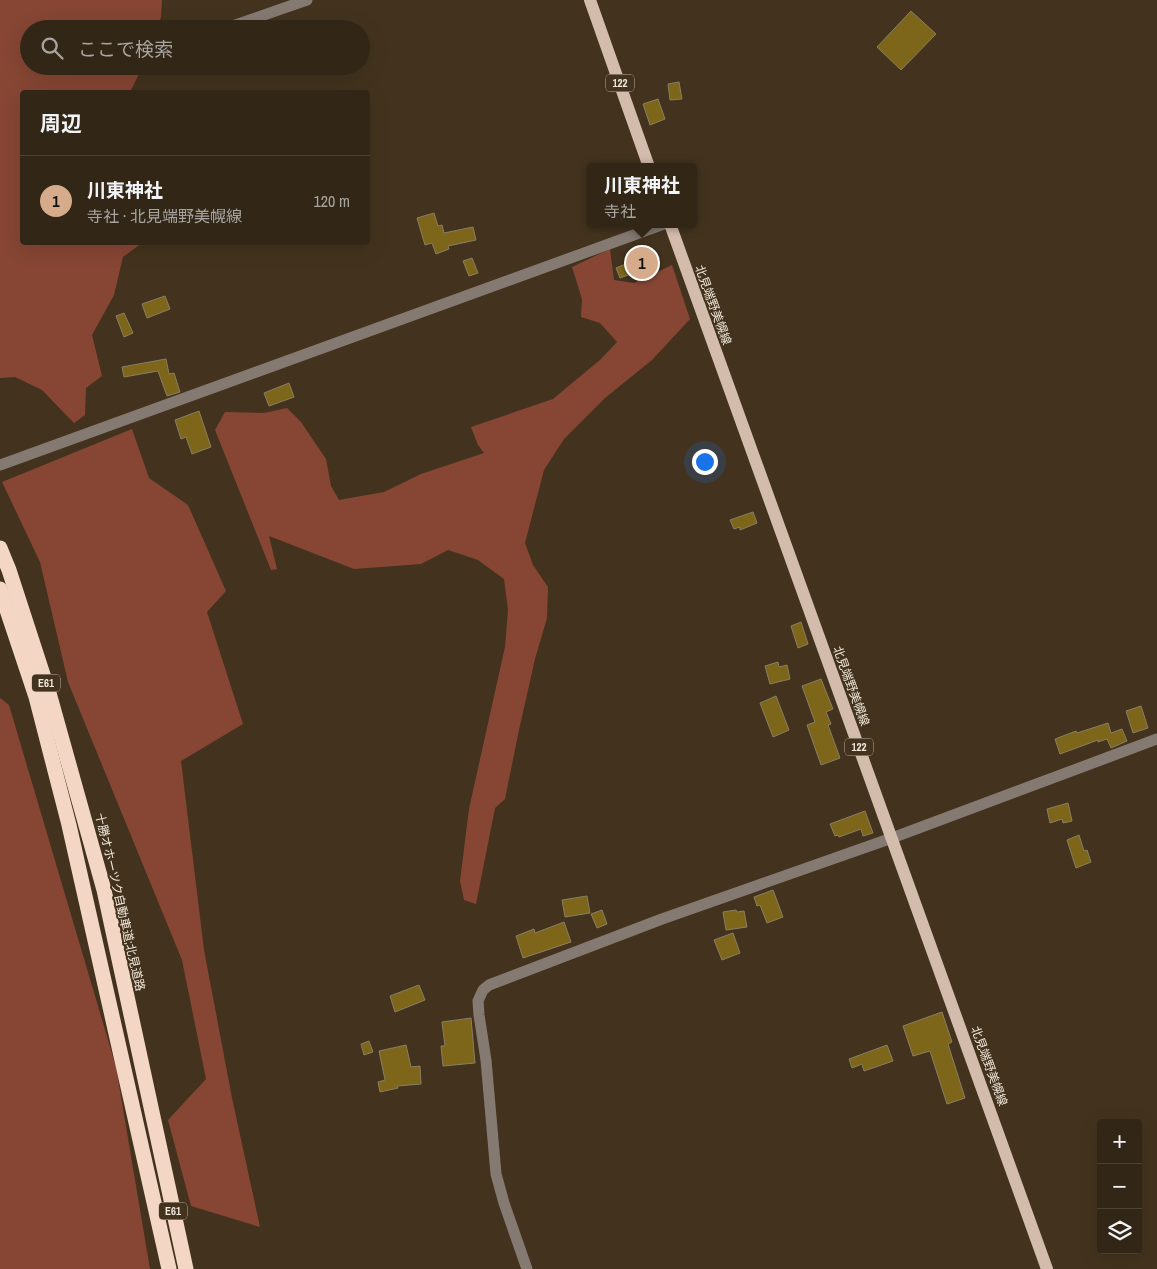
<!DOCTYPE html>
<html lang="ja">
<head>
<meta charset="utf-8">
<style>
	:root { --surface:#322616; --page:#3a2e1f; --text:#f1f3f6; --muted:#a8a5a1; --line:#4d4335; --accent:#d6ab8b }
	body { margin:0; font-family:"Archivo Narrow","Noto Sans JP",sans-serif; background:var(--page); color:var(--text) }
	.controls { position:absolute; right:15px; bottom:15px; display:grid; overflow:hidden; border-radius:5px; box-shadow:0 5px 20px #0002 }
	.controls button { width:45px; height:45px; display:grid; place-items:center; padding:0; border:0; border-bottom:1px solid var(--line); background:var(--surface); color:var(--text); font:25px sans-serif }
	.you { position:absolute; left:704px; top:461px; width:18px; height:18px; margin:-12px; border:4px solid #fff; border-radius:50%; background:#1a73e8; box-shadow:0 0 0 8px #1a73e833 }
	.badge { display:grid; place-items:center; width:32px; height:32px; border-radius:50%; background:var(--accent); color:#111; font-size:16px; font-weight:700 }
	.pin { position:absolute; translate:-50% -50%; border:2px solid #fff; box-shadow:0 1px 5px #0006 }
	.popup { position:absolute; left:587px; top:163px; width:110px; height:65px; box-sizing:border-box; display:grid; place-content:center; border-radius:5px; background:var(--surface); filter:drop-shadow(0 1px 4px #0005); font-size:16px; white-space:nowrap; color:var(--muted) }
	.popup b { font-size:19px; color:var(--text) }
	.popup::after { content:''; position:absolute; left:50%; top:100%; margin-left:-10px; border:10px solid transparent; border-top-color:var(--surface) }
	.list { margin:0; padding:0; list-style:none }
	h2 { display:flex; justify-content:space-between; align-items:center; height:65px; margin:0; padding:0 20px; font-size:21px }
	h2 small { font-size:16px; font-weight:400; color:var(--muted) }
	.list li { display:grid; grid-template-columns:32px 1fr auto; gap:15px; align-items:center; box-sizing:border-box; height:90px; padding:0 20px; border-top:1px solid var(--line) }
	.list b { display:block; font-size:19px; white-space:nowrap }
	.list p { margin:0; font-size:16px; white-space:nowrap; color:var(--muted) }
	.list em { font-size:16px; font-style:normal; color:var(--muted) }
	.icon { flex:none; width:28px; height:28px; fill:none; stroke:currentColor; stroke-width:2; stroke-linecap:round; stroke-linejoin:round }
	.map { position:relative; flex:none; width:1157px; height:1269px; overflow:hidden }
	.search { position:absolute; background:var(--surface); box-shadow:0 5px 20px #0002; left:20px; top:20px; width:350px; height:55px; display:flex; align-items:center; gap:12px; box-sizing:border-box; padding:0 18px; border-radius:28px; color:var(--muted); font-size:19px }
	.panel { position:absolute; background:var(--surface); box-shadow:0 5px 20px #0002; left:20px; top:90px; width:350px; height:155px; border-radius:5px }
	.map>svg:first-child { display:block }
	.green { fill:#874634 }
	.building { fill:#7d6619; stroke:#887f64 }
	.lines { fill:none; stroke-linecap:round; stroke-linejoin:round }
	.minor { stroke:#857a72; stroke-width:11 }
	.major { stroke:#d4bcad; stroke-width:12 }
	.highway { stroke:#f3d6c4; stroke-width:15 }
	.labels { text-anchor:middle; stroke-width:4; stroke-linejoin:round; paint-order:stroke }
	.shield { fill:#43331e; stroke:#bdb1a2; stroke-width:1 }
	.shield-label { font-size:11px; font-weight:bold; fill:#f1e7da }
	.street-label { font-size:12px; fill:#f1e7da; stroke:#43331e }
</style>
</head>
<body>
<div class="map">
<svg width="1157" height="1269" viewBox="0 0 1157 1269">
	<rect width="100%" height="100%" fill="#43331e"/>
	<g class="green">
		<polygon points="0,0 162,0 161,17 157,29 29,29 29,66 143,66 130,92 22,92 22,242 142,243 123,257 114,295 92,335 102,376 86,388 85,415 74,423 42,390 15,377 0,378"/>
		<polygon points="610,249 614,280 634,283 672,265 690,319 652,360 605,398 564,439 544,470 525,543 533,565 548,587 547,618 535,659 519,730 505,799 495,808 476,904 464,900 460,881 469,809 505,647 508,610 504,579 478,560 448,550 421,564 354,569 269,536 277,569 271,570 215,430 225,412 264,413 287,408 301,422 326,459 331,486 339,500 384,492 421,474 484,453 478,445 471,427 553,399 600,360 617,342 600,323 581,317 582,299 572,267"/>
		<polygon points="132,429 149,478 188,505 226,591 207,612 243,724 181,761 204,950 232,1098 260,1227 191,1206 168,1120 206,1079 182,960 68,682 40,562 2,482"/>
		<polygon points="0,698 9,705 116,1067 150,1269 0,1269"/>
	</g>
	<g class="building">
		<polygon points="911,11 936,34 901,70 877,47"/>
		<polygon points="679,82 682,99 670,100 668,84"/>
		<polygon points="658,99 665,119 650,125 643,104"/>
		<polygon points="434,213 438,226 442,225 444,233 473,227 476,240 448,246 449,249 436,254 432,243 425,245 417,218"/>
		<polygon points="472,258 478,273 469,276 463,261"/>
		<polygon points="635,260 639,271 620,278 616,268"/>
		<polygon points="165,296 170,309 147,318 142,304"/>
		<polygon points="124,313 133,333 124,337 116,316"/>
		<polygon points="166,359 169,374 174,373 180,392 167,396 158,371 124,377 122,367"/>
		<polygon points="289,383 294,397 269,406 264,393"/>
		<polygon points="199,411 211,447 192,454 186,437 181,439 175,420"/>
		<polygon points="753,512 757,523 740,530 740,527 734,529 730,520"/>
		<polygon points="801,622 808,644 798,648 791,626"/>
		<polygon points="778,662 779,667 787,665 790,679 770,684 765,666"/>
		<polygon points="821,679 833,709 826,712 831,724 828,725 840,758 821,765 807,725 815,722 802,686"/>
		<polygon points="776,696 789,730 773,737 760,703"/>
		<polygon points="1141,706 1148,728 1133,733 1126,711"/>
		<polygon points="1108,723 1111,733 1122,729 1127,741 1111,748 1107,739 1098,742 1098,740 1060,754 1055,739 1076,731 1077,733"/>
		<polygon points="1068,803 1072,821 1063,823 1062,819 1050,823 1047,809"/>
		<polygon points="865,811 873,833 863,836 861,829 839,837 838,835 835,836 830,824"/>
		<polygon points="1079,835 1084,851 1087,850 1091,862 1076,868 1067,840"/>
		<polygon points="773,890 783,917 767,923 760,905 757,906 754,897"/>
		<polygon points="587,896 590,913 565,917 562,900"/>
		<polygon points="602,910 607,924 597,928 591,914"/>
		<polygon points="736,910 737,912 744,911 747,927 726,930 723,912"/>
		<polygon points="564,922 571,942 523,958 516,936 534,929 535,933"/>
		<polygon points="733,933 740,953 722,960 714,940"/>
		<polygon points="419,985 425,1000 395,1012 390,996"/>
		<polygon points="942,1012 952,1042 948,1044 965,1098 947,1104 930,1051 913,1056 903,1026"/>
		<polygon points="471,1018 475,1063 443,1066 441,1046 445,1046 442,1022"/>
		<polygon points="369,1041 373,1052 364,1055 361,1044"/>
		<polygon points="406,1045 411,1067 420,1066 421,1084 397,1086 398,1088 380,1092 378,1082 385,1080 379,1051"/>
		<polygon points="887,1045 893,1061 864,1071 862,1064 852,1068 849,1059"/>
	</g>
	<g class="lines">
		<g class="minor">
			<polyline points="224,29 307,0"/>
			<polyline points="0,465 664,224"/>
			<polyline points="527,1269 504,1203 496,1174 486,1060 479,1015 478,1001 483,990 489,985 662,919 892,838 1157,739"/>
		</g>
		<g class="major">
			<polyline points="590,0 649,167"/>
			<polyline points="670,224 1047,1269"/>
		</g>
		<g class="highway">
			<polyline points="0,548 9,570 49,693 104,890 186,1269"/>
			<polyline points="0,589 36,697 69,825 169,1269"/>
		</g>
	</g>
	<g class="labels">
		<g class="shield">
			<rect x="606" y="74.5" width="28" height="17" rx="4"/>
			<rect x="32" y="674.5" width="28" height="17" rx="4"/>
			<rect x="845" y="738.5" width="28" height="17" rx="4"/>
			<rect x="159" y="1202.5" width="28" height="17" rx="4"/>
		</g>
		<g class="shield-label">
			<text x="620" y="87">122</text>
			<text x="46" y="687">E61</text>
			<text x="859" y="751">122</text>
			<text x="173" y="1215">E61</text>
		</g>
		<g class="street-label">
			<text transform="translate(713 305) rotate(70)" y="4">北見端野美幌線</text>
			<text transform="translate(851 686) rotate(70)" y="4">北見端野美幌線</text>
			<text transform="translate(120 902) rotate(77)" y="4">十勝オホーツク自動車道;北見道路</text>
			<text transform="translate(989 1066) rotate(70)" y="4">北見端野美幌線</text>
		</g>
	</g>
</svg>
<div class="controls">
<button>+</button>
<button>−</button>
<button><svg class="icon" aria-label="layers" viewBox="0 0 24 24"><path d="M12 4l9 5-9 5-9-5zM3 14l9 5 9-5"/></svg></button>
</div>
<div class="you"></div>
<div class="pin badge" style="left:642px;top:263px">1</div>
<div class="popup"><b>川東神社</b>寺社</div>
<div class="search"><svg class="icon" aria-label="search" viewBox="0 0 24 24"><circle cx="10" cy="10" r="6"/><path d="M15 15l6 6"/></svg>ここで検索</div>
<section class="panel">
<h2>周辺<small></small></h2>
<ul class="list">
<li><span class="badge">1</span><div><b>川東神社</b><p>寺社 · 北見端野美幌線</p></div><em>120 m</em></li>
</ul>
</section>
</div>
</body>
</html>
